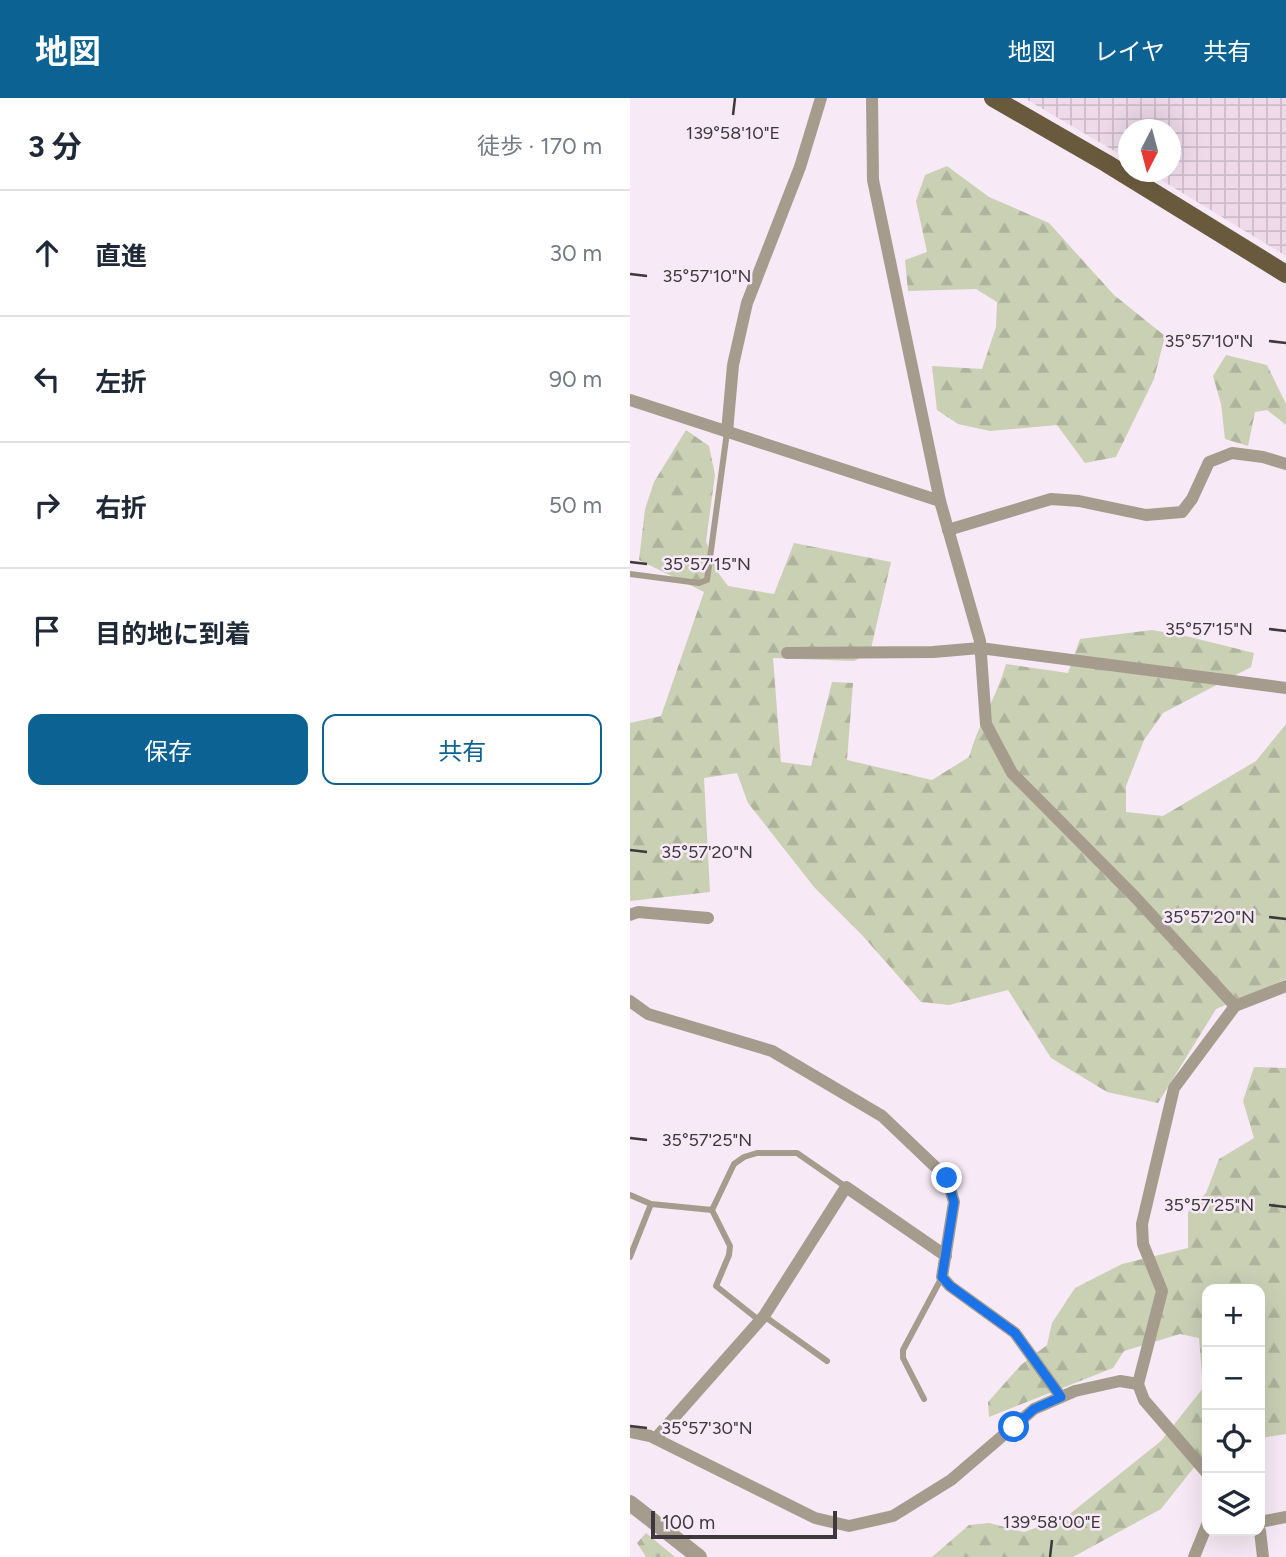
<!DOCTYPE html>
<html lang="ja">
<head>
<meta charset="utf-8">
<style>
	:root { --surface:#fff; --page:#f2f2f3; --text:#1f2937; --muted:#747a83; --line:#e0e1e3; --accent:#0b6293 }
	body { margin:0; font-family:Figtree,"Noto Sans JP",sans-serif; background:var(--page); color:var(--text) }
	.controls { position:absolute; right:21px; bottom:21px; display:grid; overflow:hidden; border-radius:14px; box-shadow:0 7px 28px #0002 }
	.controls button { width:63px; height:63px; display:grid; place-items:center; padding:0; border:0; border-bottom:2px solid var(--line); background:var(--surface); color:var(--text); font:35px sans-serif }
	.compass { position:absolute; left:488px; top:21px; width:63px; height:63px; border-radius:50%; background:var(--surface); box-shadow:0 7px 28px #0002; rotate:186deg }
	.scale { position:absolute; left:21px; bottom:18px; width:186px; box-sizing:border-box; padding-left:7px; border:4px solid #3d383c; border-top:0; font-size:19px; line-height:24px; white-space:nowrap; color:#3d383c; -webkit-text-stroke:5px #f7e9f5; paint-order:stroke }
	.stop { position:absolute; width:21px; height:21px; margin:-16px; border:5px solid #1a73e8; border-radius:50%; background:#fff }
	.stop.end { background:#1a73e8; border-color:#fff; box-shadow:0 2px 7px #0008 }
	.list { margin:0; padding:0; list-style:none }
	h2 { display:flex; justify-content:space-between; align-items:center; height:91px; margin:0; padding:0 28px; font-size:30px }
	h2 small { font-size:23px; font-weight:400; color:var(--muted) }
	.list li { display:grid; grid-template-columns:46px 1fr auto; gap:21px; align-items:center; box-sizing:border-box; height:126px; padding:0 28px; border-top:2px solid var(--line) }
	.list b { display:block; font-size:26px; white-space:nowrap }
	.list em { font-size:23px; font-style:normal; color:var(--muted) }
	.actions { display:flex; gap:14px; padding:21px 28px }
	.actions a { flex:1; padding:16px 0; border:2px solid var(--accent); border-radius:14px; text-align:center; font-size:24px; color:var(--accent) }
	.actions .main { background:var(--accent); color:#fff }
	.icon { flex:none; width:38px; height:38px; fill:none; stroke:currentColor; stroke-width:2; stroke-linecap:round; stroke-linejoin:round }
	.map { position:relative; flex:none; width:656px; height:1459px; overflow:hidden }
	header { display:flex; align-items:center; gap:42px; box-sizing:border-box; height:98px; padding:0 35px; background:var(--accent); color:#fff }
	header strong { font-size:33px }
	nav { display:flex; gap:38px; margin-inline-start:auto; font-size:24px }
	main { display:flex }
	aside { flex:1; background:var(--surface) }
	.map>svg:first-child { display:block }
	.industrial { fill:url(#industrial-grid) }
	.forest { fill:url(#forest-firs) }
	.lines { fill:none; stroke-linecap:round; stroke-linejoin:round }
	.service { stroke:#a59c8d; stroke-width:6 }
	.minor { stroke:#a59c8d; stroke-width:12 }
	.tertiary { stroke:#a59c8d; stroke-width:16 }
	.primary { stroke:#69593d; stroke-width:18 }
	.route { stroke:#1a73e8; stroke-width:9 }
	.ticks { fill:none; stroke:#3d383c; stroke-width:2.5 }
	.ticks-label { font-size:18px; text-anchor:middle; fill:#3d383c; stroke:#f7e9f5; stroke-width:5; stroke-linejoin:round; paint-order:stroke }
</style>
</head>
<body>
<header>
<strong>地図</strong>
<nav><a>地図</a><a>レイヤ</a><a>共有</a></nav>
</header>
<main>
<aside>
<h2>3 分<small>徒歩 · 170 m</small></h2>
<ul class="list">
<li><svg class="icon" aria-label="ahead" viewBox="0 0 24 24"><path d="M12 20V5M6 11l6-6 6 6"/></svg><div><b>直進</b></div><em>30 m</em></li>
<li><svg class="icon" aria-label="left" viewBox="0 0 24 24"><path d="M17 20v-9H6M10 6l-5 5 5 5"/></svg><div><b>左折</b></div><em>90 m</em></li>
<li><svg class="icon" aria-label="right" viewBox="0 0 24 24"><path d="M7 20v-9h11M14 6l5 5-5 5"/></svg><div><b>右折</b></div><em>50 m</em></li>
<li><svg class="icon" aria-label="arrive" viewBox="0 0 24 24"><path d="M6 21V4h12l-3 4 3 4H6"/></svg><div><b>目的地に到着</b></div></li>
</ul>
<div class="actions"><a class="main">保存</a><a>共有</a></div>
</aside>
<div class="map">
<svg width="656" height="1459" viewBox="0 0 656 1459">
	<defs>
		<pattern id="industrial-grid" width="8" height="8" patternUnits="userSpaceOnUse" patternTransform="scale(1.75)"><rect width="8" height="8" fill="#eedaeb"/><path d="M0 4h8M4 0v8" fill="none" stroke="#cdbcca"/></pattern>
		<pattern id="forest-firs" width="22" height="20" patternUnits="userSpaceOnUse" patternTransform="scale(1.75)"><rect width="22" height="20" fill="#c9d0b4"/><path d="M5 1l3.5 6h-7zM16 11l3.5 6h-7z" fill="#aeb39c"/></pattern>
	</defs>
	<rect width="100%" height="100%" fill="#f7e9f5"/>
	<polygon class="industrial" points="394,0 656,0 656,158 518,74 540,74 540,32 499,32 498,61"/>
	<g class="forest">
		<polygon points="317,68 359,99 419,125 484,197 535,238 524,281 486,359 455,365 427,327 360,333 328,326 307,312 302,268 352,271 366,229 367,204 346,191 278,193 275,162 297,154 286,103 295,77"/>
		<polygon points="596,257 637,267 656,306 656,327 637,312 625,314 618,348 595,341 591,306 583,278"/>
		<path d="M56,332L79,348L85,377L76,443L86,472L98,488L144,496L164,445L261,464L240,555L224,563L143,560L151,664L181,668L202,584L223,585L217,662L302,682L339,659C348,626 367,599 376,566L438,575L450,541L522,532L560,539L624,555L621,569L533,615L514,642L496,688V714L533,718L626,663L656,626V881L586,911L528,1005L477,994L421,960L378,892L319,907L291,904L232,837L184,789L118,705L107,675L74,680L80,794L0,803V625L31,618L74,494L9,462L15,411L24,384Z"/>
		<polygon points="624,969 656,970 656,1336 630,1340 630,1191 577,1191 577,1353 531,1411 443,1459 302,1459 339,1427 359,1425 394,1434 436,1419 531,1343 573,1290 569,1240 550,1236 494,1253 483,1270 359,1319 358,1304 391,1267 417,1247 422,1225 445,1190 492,1166 558,1150 558,1114 576,1095 589,1061 624,1040 613,1003"/>
		<polygon points="16,1435 45,1459 16,1459 7,1445"/>
	</g>
	<g class="lines">
		<g class="service">
			<polyline points="0,476 69,485 77,482 97,334"/>
			<polyline points="0,1097 21,1106 82,1112 104,1066 114,1059 127,1055 167,1055 216,1089"/>
			<polyline points="82,1112 100,1148 99,1157 86,1188 130,1223"/>
			<polyline points="0,1159 21,1106"/>
			<polyline points="134,1218 197,1263"/>
			<polyline points="294,1301 273,1260 273,1252 312,1179"/>
		</g>
		<g class="minor">
			<polyline points="242,0 243,82 310,403 350,543 356,626 382,675 505,799 605,908"/>
			<polyline points="0,302 310,403"/>
			<polyline points="97,334 103,267 117,205 170,69 191,0"/>
			<polyline points="318,432 421,401 449,403 516,417 552,414 562,401 579,364 602,355 633,359 656,366"/>
			<polyline points="157,555 303,554 350,550 656,590"/>
			<polyline points="0,817 8,814 78,820"/>
			<polyline points="0,903 18,916 142,953 252,1018 317,1080 324,1104 312,1179 320,1188 385,1235 431,1299"/>
			<polyline points="0,1334 20,1338 185,1420 219,1428 263,1418 321,1382 404,1311 445,1293 490,1283 508,1286"/>
			<polyline points="26,1340 134,1218 216,1089 316,1158"/>
			<polyline points="577,1375 514,1302 508,1286 532,1193 513,1146 512,1126 544,990 605,908 656,888"/>
			<polyline points="630,1424 656,1419"/>
			<polyline points="630,1433 633,1459"/>
			<polyline points="564,1459 577,1427"/>
		</g>
		<polyline class="tertiary" points="0,1405 69,1459"/>
		<polyline class="primary" points="363,0 476,65 656,176"/>
	</g>
	<g class="lines">
		<polyline class="route" points="317,1080 324,1104 312,1179 320,1188 385,1235 431,1299 404,1311 384,1329"/>
	</g>
	<path class="ticks" d="M103,17L105,0M0,176L17,178M639,243L656,245M0,464L17,466M639,531L656,533M0,752L17,754M639,819L656,821M0,1040L17,1042M639,1107L656,1109M0,1328L17,1330M420,1459L422,1442"/>
	<g class="ticks-label">
		<text x="103" y="41">139°58'10"E</text>
		<text x="77" y="184">35°57'10"N</text>
		<text x="579" y="249">35°57'10"N</text>
		<text x="77" y="472">35°57'15"N</text>
		<text x="579" y="537">35°57'15"N</text>
		<text x="77" y="760">35°57'20"N</text>
		<text x="579" y="825">35°57'20"N</text>
		<text x="77" y="1048">35°57'25"N</text>
		<text x="579" y="1113">35°57'25"N</text>
		<text x="77" y="1336">35°57'30"N</text>
		<text x="422" y="1430">139°58'00"E</text>
	</g>
</svg>
<div class="controls">
<button>+</button>
<button>−</button>
<button><svg class="icon" aria-label="locate" viewBox="0 0 24 24"><circle cx="12" cy="12" r="6"/><path d="M12 2v4M12 18v4M2 12h4M18 12h4"/></svg></button>
<button><svg class="icon" aria-label="layers" viewBox="0 0 24 24"><path d="M12 4l9 5-9 5-9-5zM3 14l9 5 9-5"/></svg></button>
</div>
<svg class="compass" viewBox="-18 -18 36 36"><path d="M0-13l5 13h-10z" fill="#e53935"/><path d="M0 13l5-13h-10z" fill="#747a83"/></svg>
<div class="scale">100 m</div>
<div class="stop" style="left:384px;top:1329px"></div>
<div class="stop end" style="left:317px;top:1080px"></div>
</div>
</main>
</body>
</html>
